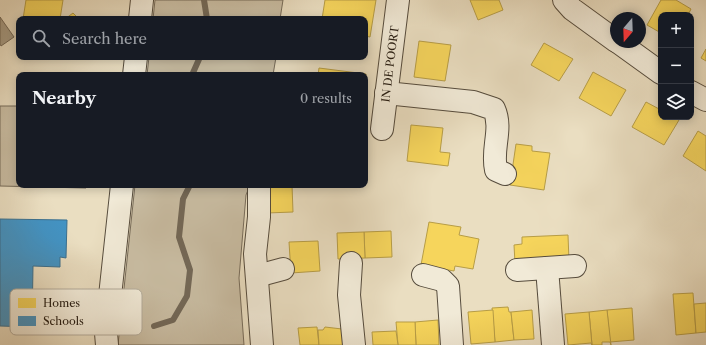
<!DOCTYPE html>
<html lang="en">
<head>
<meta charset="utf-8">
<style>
	:root { --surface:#171b24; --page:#20242c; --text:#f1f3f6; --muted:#9ea1a6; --line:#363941 }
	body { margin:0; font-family:"Libre Caslon Text",serif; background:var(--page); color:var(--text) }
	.controls { position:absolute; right:12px; top:12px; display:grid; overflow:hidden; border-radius:8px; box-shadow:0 2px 10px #0003 }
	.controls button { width:36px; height:36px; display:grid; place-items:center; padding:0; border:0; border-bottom:1px solid var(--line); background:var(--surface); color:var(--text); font:20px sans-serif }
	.compass { position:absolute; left:610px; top:12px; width:36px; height:36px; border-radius:50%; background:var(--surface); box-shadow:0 2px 10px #0003; rotate:199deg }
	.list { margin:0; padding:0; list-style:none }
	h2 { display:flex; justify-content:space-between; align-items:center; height:52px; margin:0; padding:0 16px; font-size:17px }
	h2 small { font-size:13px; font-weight:400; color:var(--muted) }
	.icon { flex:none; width:22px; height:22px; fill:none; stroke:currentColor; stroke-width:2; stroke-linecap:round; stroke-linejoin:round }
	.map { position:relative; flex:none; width:706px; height:345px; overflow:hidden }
	.search { position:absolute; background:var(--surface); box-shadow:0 2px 10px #0003; left:16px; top:16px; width:352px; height:44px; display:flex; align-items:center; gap:10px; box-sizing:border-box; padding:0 14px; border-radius:8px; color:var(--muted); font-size:15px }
	.panel { position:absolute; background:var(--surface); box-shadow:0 2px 10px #0003; left:16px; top:72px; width:352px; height:116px; border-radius:8px }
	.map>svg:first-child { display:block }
	.green { fill:#c9bda3; stroke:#776c5a }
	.water { fill:#a79c85; stroke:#736857 }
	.homes { fill:#f6d55c; stroke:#b79d46 }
	.schools { fill:#4393c3; stroke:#3a6f8e }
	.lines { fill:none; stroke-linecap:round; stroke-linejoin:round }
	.stream { stroke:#736857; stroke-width:6 }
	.minor-casing { stroke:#564c3d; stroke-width:24 }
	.minor { stroke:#f1ead7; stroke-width:22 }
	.labels { text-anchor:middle; stroke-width:4; stroke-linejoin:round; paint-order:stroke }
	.street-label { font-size:11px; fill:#251b11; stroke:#f1ead7 }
	.key { fill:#f1ead7; stroke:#b4ac9c; stroke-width:1 }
	.key-label { font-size:11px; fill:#251b11 }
</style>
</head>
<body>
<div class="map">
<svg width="706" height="345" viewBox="0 0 706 345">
	<rect width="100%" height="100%" fill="#eadec1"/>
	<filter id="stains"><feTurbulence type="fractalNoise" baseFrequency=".005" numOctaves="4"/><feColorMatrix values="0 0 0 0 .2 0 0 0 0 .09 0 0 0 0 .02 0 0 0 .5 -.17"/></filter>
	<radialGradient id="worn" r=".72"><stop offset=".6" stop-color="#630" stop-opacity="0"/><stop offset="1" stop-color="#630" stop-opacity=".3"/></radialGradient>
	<g class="green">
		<polygon points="155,0 283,0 280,19 153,19"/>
		<polygon points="149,57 276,57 273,75 147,75"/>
		<polygon points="0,106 19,106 19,185 87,185 86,188 0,186"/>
		<polygon points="135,185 250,185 246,195 239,278 244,345 118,345"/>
	</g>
	<polygon class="water" points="0,17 14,37 1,46 0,44"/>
	<g class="homes">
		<polygon points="26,0 63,0 60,19 23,19"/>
		<polygon points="325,0 376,0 370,37 365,36 365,19 322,19"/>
		<polygon points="470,0 499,0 503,10 478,20"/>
		<polygon points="661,0 676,0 691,9 688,15 661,15 661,33 647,25"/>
		<polygon points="73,13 79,19 65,19"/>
		<polygon points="419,41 451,45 445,81 414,77"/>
		<polygon points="544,43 573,59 559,81 531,65"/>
		<polygon points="706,49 706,61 701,58"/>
		<polygon points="319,68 366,74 365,82 365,75 318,75"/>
		<polygon points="593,72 626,90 611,116 579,98"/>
		<polygon points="646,102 661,110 661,117 673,117 679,120 664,145 632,127"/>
		<polygon points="411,125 443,128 440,152 450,153 448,166 407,161"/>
		<polygon points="698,131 706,136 706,171 683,156"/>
		<polygon points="516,144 532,146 532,151 550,153 544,190 510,185"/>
		<polygon points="265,185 292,185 293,212 267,213"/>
		<polygon points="429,222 461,227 459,235 479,239 473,269 455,266 454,271 421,265"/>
		<polygon points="391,231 392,257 365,258 364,232"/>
		<polygon points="364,232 365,258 338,259 337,233"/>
		<polygon points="568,235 569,261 515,263 514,245 522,244 522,237"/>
		<polygon points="318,241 320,271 291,273 289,242"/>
		<polygon points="693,293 696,333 676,335 673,294"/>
		<polygon points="706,303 706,332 696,333 694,304"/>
		<polygon points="508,307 509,312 511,312 514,340 495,342 492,308"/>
		<polygon points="632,308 634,340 610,342 607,310"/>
		<polygon points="493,310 495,342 471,344 468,312"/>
		<polygon points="532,310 534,339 514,340 511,312"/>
		<polygon points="607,310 611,345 610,342 602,342 602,345 592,345 589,312"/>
		<polygon points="589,312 592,345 591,343 568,345 565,314"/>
		<polygon points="438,320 439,345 416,345 415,322"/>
		<polygon points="396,322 415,322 416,345 398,345"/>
		<polygon points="317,327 319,345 300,345 298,328"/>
		<polygon points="325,327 342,329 343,345 319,345 318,330 323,330"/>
		<polygon points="396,331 398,345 373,345 372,332"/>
	</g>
	<polygon class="schools" points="0,219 67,220 66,258 60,257 60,267 33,266 32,327 0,326"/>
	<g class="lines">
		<g class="stream">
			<polyline points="204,0 207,19"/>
			<polyline points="192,75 200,57"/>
			<polyline points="154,326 173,320 187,296 190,270 179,237 183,199 190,185"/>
		</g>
		<defs>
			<g id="minor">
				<polyline points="564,0 572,9 616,41"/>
				<polyline points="140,19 142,0"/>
				<polyline points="618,42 661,73"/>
				<polyline points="134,75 136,57"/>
				<polyline points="691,92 706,100"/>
				<path d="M386,93L473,102L494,109C503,129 491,149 496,170L505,174"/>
				<polyline points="382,129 398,0"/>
				<polyline points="259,185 259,217 255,254 262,345"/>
				<polyline points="351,263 349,295 354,345"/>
				<polyline points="547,268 553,345"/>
				<polyline points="517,270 575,266"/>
				<polyline points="423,275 442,280 448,286 452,345"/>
				<polyline points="257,276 283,269"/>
				<polyline points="107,345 106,333 122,185"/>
			</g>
		</defs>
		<use href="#minor" class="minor-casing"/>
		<use href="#minor" class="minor"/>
	</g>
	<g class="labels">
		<g class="street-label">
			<text transform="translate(390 64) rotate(-83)" y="4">IN DE POORT</text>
		</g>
	</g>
	<rect x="10" y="289" width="132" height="46" rx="6" class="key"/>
	<rect x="18" y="298" width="18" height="10" fill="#f6d55c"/>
	<rect x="18" y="316" width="18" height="10" fill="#4393c3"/>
	<g class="key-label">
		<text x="43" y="307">Homes</text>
		<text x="43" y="325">Schools</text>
	</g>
	<rect width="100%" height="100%" filter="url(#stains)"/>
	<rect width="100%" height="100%" fill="url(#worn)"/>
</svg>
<div class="controls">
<button>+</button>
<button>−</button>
<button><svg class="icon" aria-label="layers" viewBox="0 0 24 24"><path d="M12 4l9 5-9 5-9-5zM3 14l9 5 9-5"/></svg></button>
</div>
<svg class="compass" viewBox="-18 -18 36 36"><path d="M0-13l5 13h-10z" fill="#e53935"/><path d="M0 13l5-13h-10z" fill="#9ea1a6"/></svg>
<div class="search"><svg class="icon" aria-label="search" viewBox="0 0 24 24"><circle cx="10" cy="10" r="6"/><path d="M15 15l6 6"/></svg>Search here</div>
<section class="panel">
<h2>Nearby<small>0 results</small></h2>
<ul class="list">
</ul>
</section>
</div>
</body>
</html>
